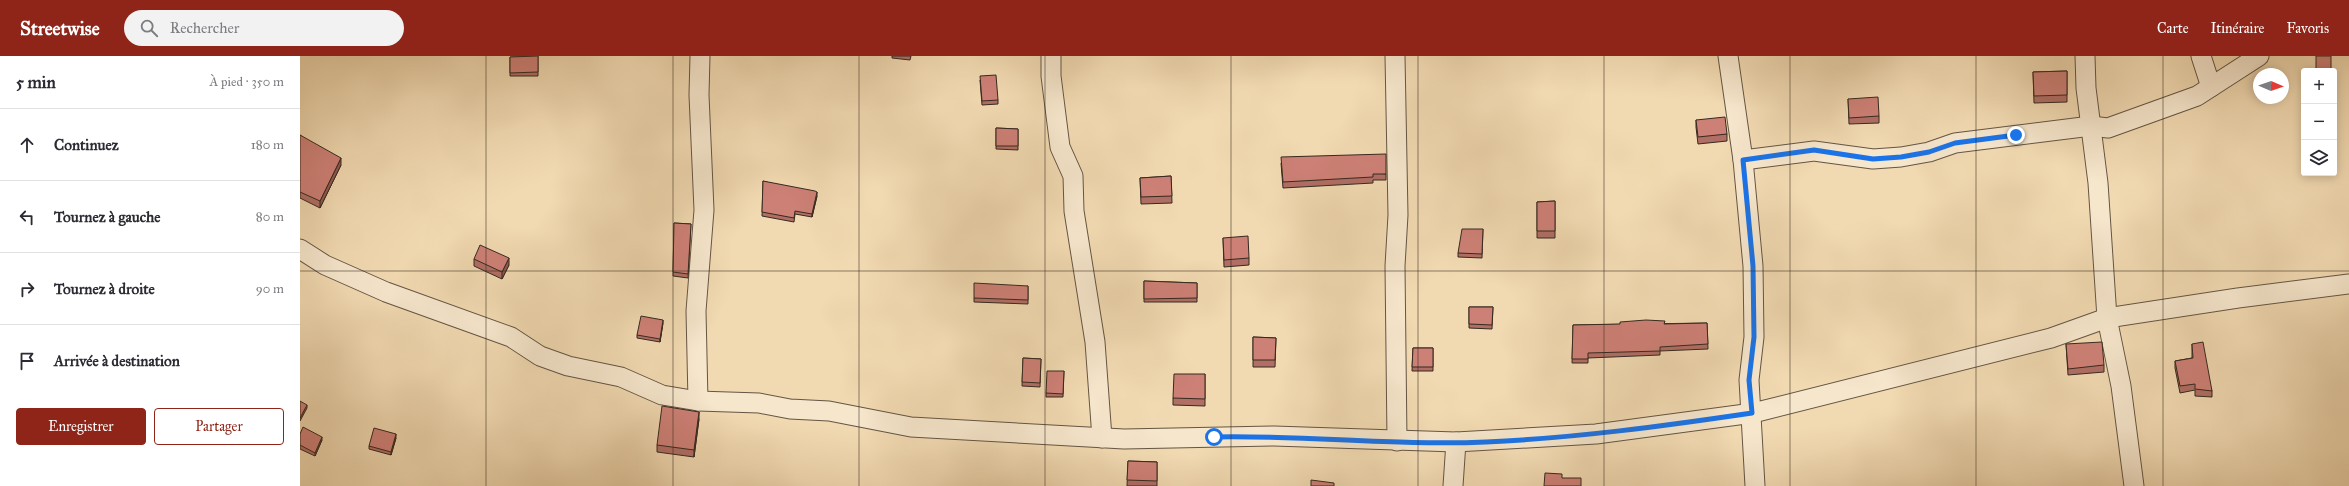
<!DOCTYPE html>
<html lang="fr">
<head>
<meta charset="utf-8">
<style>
	:root { --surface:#fff; --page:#f2f2f3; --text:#2b2b33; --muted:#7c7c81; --line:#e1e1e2; --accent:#8f2418 }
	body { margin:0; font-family:"IM FELL Great Primer",serif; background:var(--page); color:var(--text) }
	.controls { position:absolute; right:12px; top:12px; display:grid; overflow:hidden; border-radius:4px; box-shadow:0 2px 10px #0003 }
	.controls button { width:36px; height:36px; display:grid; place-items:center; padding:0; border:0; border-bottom:1px solid var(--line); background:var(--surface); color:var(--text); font:20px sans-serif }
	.compass { position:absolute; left:1953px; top:12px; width:36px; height:36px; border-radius:50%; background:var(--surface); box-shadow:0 2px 10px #0003; rotate:92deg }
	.stop { position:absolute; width:12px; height:12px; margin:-9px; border:3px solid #1a73e8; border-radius:50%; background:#fff }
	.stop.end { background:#1a73e8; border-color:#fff; box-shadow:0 1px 4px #0008 }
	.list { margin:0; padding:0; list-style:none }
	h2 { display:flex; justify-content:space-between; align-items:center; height:52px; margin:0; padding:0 16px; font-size:17px }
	h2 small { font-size:13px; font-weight:400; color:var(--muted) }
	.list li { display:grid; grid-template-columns:26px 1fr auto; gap:12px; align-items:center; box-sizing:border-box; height:72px; padding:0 16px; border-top:1px solid var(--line) }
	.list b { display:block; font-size:15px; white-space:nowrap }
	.list em { font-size:13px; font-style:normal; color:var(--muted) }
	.actions { display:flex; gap:8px; padding:12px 16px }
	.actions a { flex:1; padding:9px 0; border:1px solid var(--accent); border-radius:4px; text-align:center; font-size:14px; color:var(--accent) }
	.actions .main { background:var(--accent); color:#fff }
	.icon { flex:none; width:22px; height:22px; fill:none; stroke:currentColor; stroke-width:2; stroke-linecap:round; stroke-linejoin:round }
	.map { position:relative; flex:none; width:2049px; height:430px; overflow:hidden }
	header { display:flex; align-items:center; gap:24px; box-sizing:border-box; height:56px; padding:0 20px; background:var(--accent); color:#fff }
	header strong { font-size:19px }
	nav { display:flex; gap:22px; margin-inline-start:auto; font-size:14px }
	.search { width:280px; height:36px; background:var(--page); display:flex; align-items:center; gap:10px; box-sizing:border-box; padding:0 14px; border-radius:22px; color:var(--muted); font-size:15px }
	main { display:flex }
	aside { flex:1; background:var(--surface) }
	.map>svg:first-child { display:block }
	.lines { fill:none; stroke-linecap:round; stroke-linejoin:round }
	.street-casing { stroke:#645544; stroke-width:21 }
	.street { stroke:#f6e6cc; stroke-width:19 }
	.wall { fill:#b06e65; stroke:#35291f }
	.shaded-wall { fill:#905a53; stroke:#35291f }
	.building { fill:#cd8076; stroke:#35291f }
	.route { stroke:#1a73e8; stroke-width:5 }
	.grid { fill:none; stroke:#35291f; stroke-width:1; stroke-opacity:0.55 }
</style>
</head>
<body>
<header>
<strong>Streetwise</strong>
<div class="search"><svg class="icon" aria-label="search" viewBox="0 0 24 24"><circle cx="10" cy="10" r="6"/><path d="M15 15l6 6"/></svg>Rechercher</div>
<nav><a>Carte</a><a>Itinéraire</a><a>Favoris</a></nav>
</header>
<main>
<aside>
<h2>5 min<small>À pied · 350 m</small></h2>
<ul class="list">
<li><svg class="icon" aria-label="ahead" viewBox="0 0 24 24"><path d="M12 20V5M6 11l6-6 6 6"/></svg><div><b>Continuez</b></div><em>180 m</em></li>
<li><svg class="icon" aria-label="left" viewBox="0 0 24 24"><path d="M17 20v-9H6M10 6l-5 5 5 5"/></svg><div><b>Tournez à gauche</b></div><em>80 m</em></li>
<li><svg class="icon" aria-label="right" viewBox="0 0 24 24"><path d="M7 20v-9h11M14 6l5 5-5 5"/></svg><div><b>Tournez à droite</b></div><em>90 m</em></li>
<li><svg class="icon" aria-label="arrive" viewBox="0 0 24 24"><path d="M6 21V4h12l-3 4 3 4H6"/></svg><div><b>Arrivée à destination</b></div></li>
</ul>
<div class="actions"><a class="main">Enregistrer</a><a>Partager</a></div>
</aside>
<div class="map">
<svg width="2049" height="430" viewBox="0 0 2049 430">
	<rect width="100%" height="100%" fill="#f1d9b1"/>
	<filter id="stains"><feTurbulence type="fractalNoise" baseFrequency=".005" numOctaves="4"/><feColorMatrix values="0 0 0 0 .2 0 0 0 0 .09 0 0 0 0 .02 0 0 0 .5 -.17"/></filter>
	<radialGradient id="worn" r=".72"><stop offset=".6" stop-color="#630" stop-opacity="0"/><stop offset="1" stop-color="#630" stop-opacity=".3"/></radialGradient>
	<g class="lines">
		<defs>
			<g id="street">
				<polyline points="751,0 751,20 760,91 773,120 774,155 795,286 802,382"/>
				<polyline points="1095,0 1098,159 1095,210 1097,385"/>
				<polyline points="1428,0 1443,104 1453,210 1454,281 1449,324 1455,430"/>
				<polyline points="1785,0 1786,32 1798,127 1807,262 1821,330 1834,430"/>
				<polyline points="1901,0 1911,31"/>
				<polyline points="1443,104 1514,95 1573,103 1601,101 1629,96 1655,87 1791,70 1808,72 1897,40 1959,0"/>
				<polyline points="0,193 25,209 86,236 211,281 240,300 268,310 321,321 362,339 398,345 459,347 490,353 529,355 611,371 824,383 974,380 1156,386 1296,378 1453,357 1751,282 1807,262 1938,242 2049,228"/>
				<polyline points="398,345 396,255 404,154 399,39 400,0"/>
				<polyline points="1153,430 1156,386"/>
			</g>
		</defs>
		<use href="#street" class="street-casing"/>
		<use href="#street" class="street"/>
	</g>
	<g class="wall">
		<polygon points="238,0 238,20 210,20 210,1"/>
		<polygon points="592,0 611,0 610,4 592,2"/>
		<polygon points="1767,15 1767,46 1734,47 1733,16"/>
		<polygon points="680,24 698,44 698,48 682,49"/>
		<polygon points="1548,43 1579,60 1579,67 1549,68"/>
		<polygon points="1396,64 1427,78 1427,85 1398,88 1396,71"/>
		<polygon points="696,72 718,73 718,94 696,93"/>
		<polygon points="0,79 41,109 20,152 0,142"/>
		<polygon points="981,107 1086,118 1086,124 1073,124 1073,127 983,132"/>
		<polygon points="871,120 872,147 841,148 840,122"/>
		<polygon points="463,125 517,140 512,161 495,158 494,166 462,160"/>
		<polygon points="1255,145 1255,182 1237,182 1237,146"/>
		<polygon points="374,167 391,168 388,222 373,220"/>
		<polygon points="1183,173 1182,202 1158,201 1158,197"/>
		<polygon points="923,182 949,202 949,209 924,211"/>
		<polygon points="174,203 209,209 202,223 174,210"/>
		<polygon points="844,225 897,227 897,246 844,246"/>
		<polygon points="728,230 728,248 674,246 674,242"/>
		<polygon points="1169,251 1193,251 1192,273 1169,272"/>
		<polygon points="363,267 360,286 337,282 337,279"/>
		<polygon points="1407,267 1408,293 1360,295 1360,299 1288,302 1288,307 1272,307 1273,269"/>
		<polygon points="953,281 976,282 975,311 953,311"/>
		<polygon points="1766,288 1804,309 1804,316 1768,319"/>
		<polygon points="1892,288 1912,335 1912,341 1895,340 1895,334 1880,337 1875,312 1875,305 1892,302"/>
		<polygon points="1113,292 1133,292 1133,315 1112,315"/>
		<polygon points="723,302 741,303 740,331 722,330"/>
		<polygon points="764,315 763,341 746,341 746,337"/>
		<polygon points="905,318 905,350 873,349 873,342"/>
		<polygon points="399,363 394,401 357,396 357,389"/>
		<polygon points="0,378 22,384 15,400 0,393"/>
		<polygon points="96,382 91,399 69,393 69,390"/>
		<polygon points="828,405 857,406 857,430 827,430"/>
	</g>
	<g class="shaded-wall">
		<polygon points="41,102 41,109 20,152 20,145"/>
		<polygon points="517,136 517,140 512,161 512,158"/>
		<polygon points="209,202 209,209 202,223 202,216"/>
		<polygon points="363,264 363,267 360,286 360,283"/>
		<polygon points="7,349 7,352 0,365 0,362"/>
		<polygon points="399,356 399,363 394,401 394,394"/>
		<polygon points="96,378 96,382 91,399 91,396"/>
		<polygon points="22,381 22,384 15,400 15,397"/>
	</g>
	<g class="building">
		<polygon points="238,0 238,16 210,17 210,1"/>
		<rect x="2016" y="0" width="15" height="15"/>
		<polygon points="1767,15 1767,39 1734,40 1733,16"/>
		<polygon points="696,19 698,44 682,45 680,20"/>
		<polygon points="1578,41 1579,60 1549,62 1548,43"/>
		<polygon points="1425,61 1427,78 1398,81 1396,64"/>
		<polygon points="696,72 718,73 718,90 696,90"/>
		<polygon points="0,79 41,102 20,145 0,136"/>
		<polygon points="1086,98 1086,118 1073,118 1073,121 983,126 981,101"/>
		<polygon points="871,120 872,140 841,141 840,122"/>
		<polygon points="463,125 515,135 517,136 512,158 495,155 494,162 462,156"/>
		<polygon points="1255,145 1255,175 1237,175 1237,146"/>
		<polygon points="374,167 391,168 388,218 373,216"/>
		<polygon points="1162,173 1183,173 1182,198 1158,197"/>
		<polygon points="948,180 949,202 924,204 923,182"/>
		<polygon points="180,189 209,202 202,216 174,203"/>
		<polygon points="844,225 897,227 897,242 844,243"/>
		<polygon points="674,227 728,230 728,244 674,242"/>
		<polygon points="1169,251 1193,251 1192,269 1169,268"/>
		<polygon points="341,260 363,264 360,283 337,279"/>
		<polygon points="1346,264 1365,265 1364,268 1407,267 1408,288 1360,291 1360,295 1288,297 1288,303 1272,303 1273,269 1320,268 1320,266"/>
		<polygon points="953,281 976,282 975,304 953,304"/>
		<polygon points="1802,286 1804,309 1768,313 1766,288"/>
		<polygon points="1903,286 1912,335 1895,333 1895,328 1880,330 1875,305 1893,302 1892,288"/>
		<polygon points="1113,292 1133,292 1133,311 1112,311"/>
		<polygon points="723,302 741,303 740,327 722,326"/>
		<polygon points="747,315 764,315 763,338 746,337"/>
		<polygon points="874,318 905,318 905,343 873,342"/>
		<polygon points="0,345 7,349 0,362"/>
		<polygon points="362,350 399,356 394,394 357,389"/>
		<polygon points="3,371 22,381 15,397 0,389 0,378"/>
		<polygon points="74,372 96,378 91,396 69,390"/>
		<polygon points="828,405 857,406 857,425 827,424"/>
		<polygon points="1245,417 1262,418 1262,422 1281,422 1281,430 1244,430"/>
		<polygon points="1011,424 1034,427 1034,430 1011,430"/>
	</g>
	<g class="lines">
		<path class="route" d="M914,381C1005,379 1095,390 1186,386C1275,382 1364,370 1452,357L1449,324L1454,281L1453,210L1443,104L1514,94L1573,103L1601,101L1629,96L1655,87L1716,79"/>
	</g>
	<path class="grid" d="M186,0V430M373,0V430M559,0V430M745,0V430M931,0V430M1118,0V430M1304,0V430M1490,0V430M1676,0V430M1863,0V430M0,215H2049"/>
	<rect width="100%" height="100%" filter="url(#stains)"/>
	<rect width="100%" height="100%" fill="url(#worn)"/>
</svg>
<div class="controls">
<button>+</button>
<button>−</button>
<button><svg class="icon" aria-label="layers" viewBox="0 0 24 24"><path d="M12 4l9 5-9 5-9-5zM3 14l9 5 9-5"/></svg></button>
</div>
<svg class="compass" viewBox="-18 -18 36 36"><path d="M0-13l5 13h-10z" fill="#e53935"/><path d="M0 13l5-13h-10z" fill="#7c7c81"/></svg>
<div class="stop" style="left:914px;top:381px"></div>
<div class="stop end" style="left:1716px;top:79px"></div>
</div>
</main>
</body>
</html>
